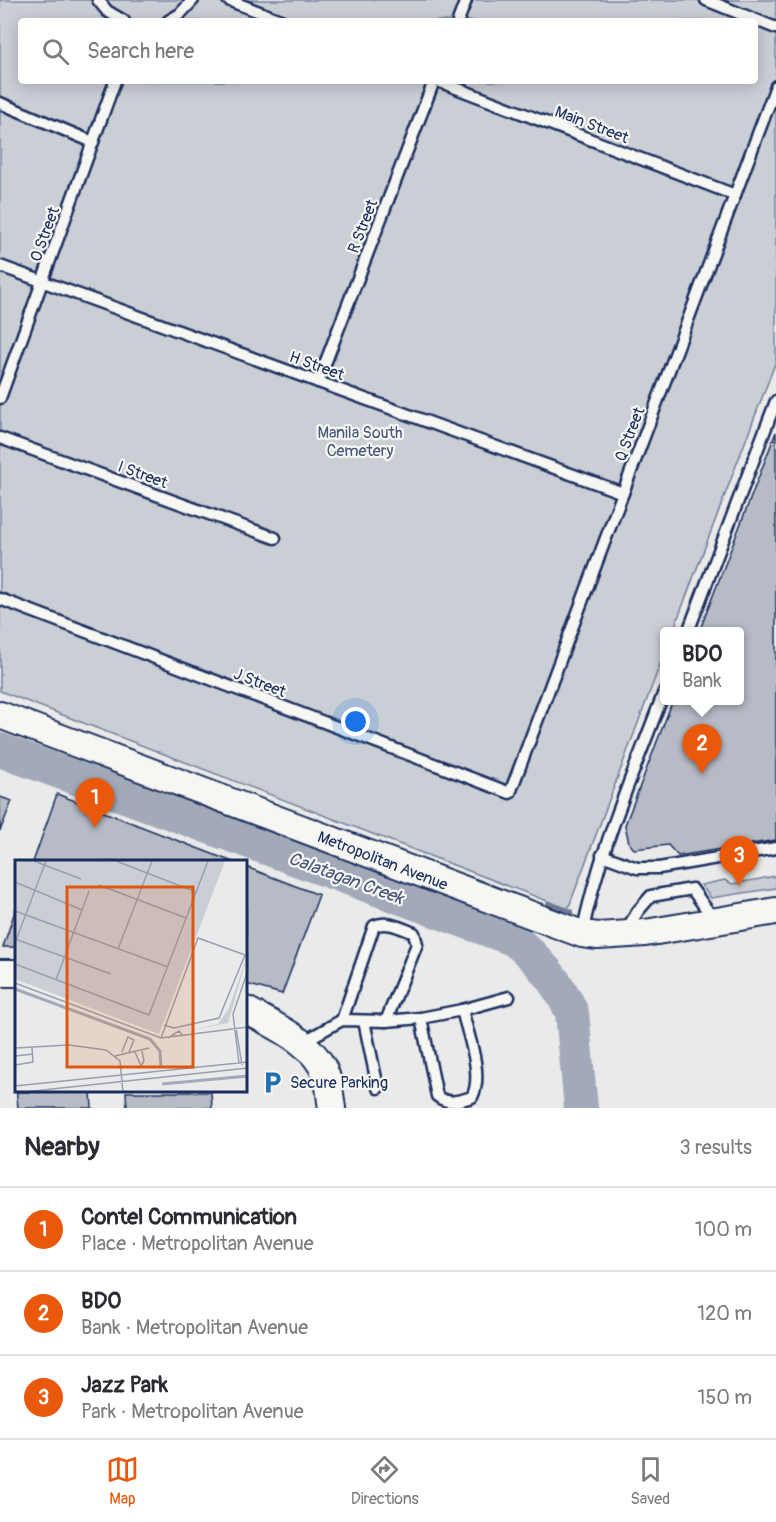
<!DOCTYPE html>
<html lang="en">
<head>
<meta charset="utf-8">
<style>
	:root { --surface:#fff; --page:#f2f2f3; --text:#2b2b33; --muted:#7c7c81; --line:#e1e1e2; --accent:#ea580c }
	body { margin:0; font-family:Pangolin,sans-serif; background:var(--page); color:var(--text) }
	.you { position:absolute; left:356px; top:722px; width:21px; height:21px; margin:-15px; border:4px solid #fff; border-radius:50%; background:#1a73e8; box-shadow:0 0 0 9px #1a73e833 }
	.badge { display:grid; place-items:center; width:39px; height:39px; border-radius:50%; background:var(--accent); color:#fff; font-size:20px; font-weight:700 }
	.pin { position:absolute; translate:-50% -50px; filter:drop-shadow(0 2px 3px #0008) }
	.pin::after { content:''; position:absolute; top:32px; width:21px; height:18px; background:inherit; clip-path:polygon(0 0,100% 0,50% 100%) }
	.popup { position:absolute; left:660px; top:627px; width:84px; height:78px; box-sizing:border-box; display:grid; place-content:center; border-radius:6px; background:var(--surface); filter:drop-shadow(0 2px 4px #0005); font-size:20px; white-space:nowrap; color:var(--muted) }
	.popup b { font-size:22px; color:var(--text) }
	.popup::after { content:''; position:absolute; left:50%; top:100%; margin-left:-12px; border:12px solid transparent; border-top-color:var(--surface) }
	.list { margin:0; padding:0; list-style:none }
	h2 { display:flex; justify-content:space-between; align-items:center; height:78px; margin:0; padding:0 24px; font-size:26px }
	h2 small { font-size:20px; font-weight:400; color:var(--muted) }
	.list li { display:grid; grid-template-columns:39px 1fr auto; gap:18px; align-items:center; box-sizing:border-box; height:84px; padding:0 24px; border-top:2px solid var(--line) }
	.list b { display:block; font-size:22px; white-space:nowrap }
	.list p { margin:0; font-size:20px; white-space:nowrap; color:var(--muted) }
	.list em { font-size:20px; font-style:normal; color:var(--muted) }
	.icon { flex:none; width:33px; height:33px; fill:none; stroke:currentColor; stroke-width:2; stroke-linecap:round; stroke-linejoin:round }
	.map { position:relative; flex:none; width:776px; height:1108px; overflow:hidden }
	.search { position:absolute; background:var(--surface); box-shadow:0 3px 15px #0003; left:18px; right:18px; top:18px; height:66px; display:flex; align-items:center; gap:15px; box-sizing:border-box; padding:0 21px; border-radius:6px; color:var(--muted); font-size:22px }
	.sheet { height:330px; background:var(--surface) }
	nav { display:flex; justify-content:space-around; align-items:center; box-sizing:border-box; height:84px; border-top:2px solid var(--line); background:var(--surface); font-size:16px; color:var(--muted) }
	nav a { display:grid; justify-items:center; gap:3px }
	nav .on { color:var(--accent) }
	.map>svg:first-child { display:block }
	.green { fill:#caced5; stroke:#727e9a; stroke-width:1.5; fill-rule:evenodd }
	.lines { fill:none; stroke-linecap:round; stroke-linejoin:round }
	.stream { stroke:#6c7995; stroke-width:6 }
	.river { stroke:#a2aaba; stroke-width:34 }
	.building { fill:#b6bbc6; stroke:#1b2f5e; stroke-width:1.5 }
	.service-casing { stroke:#1b2f5e; stroke-width:15 }
	.tertiary-casing { stroke:#1b2f5e; stroke-width:30 }
	.service { stroke:#f6f6f2; stroke-width:10 }
	.tertiary { stroke:#f6f6f2; stroke-width:26 }
	.labels { text-anchor:middle; stroke-width:4.5; stroke-linejoin:round; paint-order:stroke }
	.street-label { font-size:16px; fill:#1b2f5e; stroke:#f6f6f2 }
	.park-label { font-size:16px; fill:#47577c; stroke:#f6f6f2 }
	.poi-label { font-size:16px; fill:#1b2f5e; stroke:#f6f6f2; text-anchor:start }
	.water-label { font-size:18px; font-style:italic; fill:#44547a; stroke:#f6f6f2 }
	.inset-river { fill:none; stroke:#a2aaba; stroke-width:3 }
	.inset-road { fill:none; stroke:#979fb1; stroke-width:1.5 }
	.view { fill:#de5710; fill-opacity:0.15; stroke:#de5710; stroke-width:3 }
	.inset-edge { fill:none; stroke:#1b2f5e; stroke-width:3 }
</style>
</head>
<body>
<div class="map">
<svg width="776" height="1108" viewBox="0 0 776 1108">
	<rect width="100%" height="100%" fill="#e9eae9"/>
	<filter id="ink" filterUnits="userSpaceOnUse"><feTurbulence type="fractalNoise" baseFrequency=".0167" numOctaves="2"/><feDisplacementMap in="SourceGraphic" scale="12" xChannelSelector="R" yChannelSelector="G"/><feConvolveMatrix kernelMatrix="1 2 1 2 8 2 1 2 1" color-interpolation-filters="sRGB"/></filter>
	<g filter="url(#ink)">
		<g class="green">
			<path d="M0,0H776V361L673,631L664,632V654L568,909L0,691ZM21,21H755V81H21Z"/>
			<polygon points="776,876 776,888 711,898 701,885 725,880 732,884"/>
		</g>
		<g class="lines">
			<polyline class="stream" points="549,904 571,912"/>
			<path class="river" d="M0,750L513,939C537,957 560,985 572,1013L581,1108"/>
		</g>
		<g class="building">
			<polygon points="776,432 776,840 678,856 668,845 634,849 629,843 625,825 673,700 740,700 740,632 699,632"/>
			<polygon points="57,794 233,862 33,862"/>
			<polygon points="0,797 12,801 0,831"/>
			<polygon points="246,867 319,895 282,994 246,984"/>
			<polygon points="16,908 16,947 3,947"/>
			<polygon points="16,1086 16,1092 91,1092 92,1108 18,1108"/>
			<polygon points="126,1092 211,1092 212,1108 127,1108"/>
		</g>
		<g class="lines">
			<defs>
				<g id="service">
					<polyline points="98,0 107,11 124,21"/>
					<polyline points="228,0 283,21"/>
					<polyline points="706,0 776,28"/>
					<polyline points="168,21 180,14 193,0"/>
					<polyline points="458,21 466,0"/>
					<polyline points="438,81 735,195"/>
					<polyline points="0,103 93,142"/>
					<polyline points="0,266 623,493"/>
					<polyline points="318,382 434,81"/>
					<polyline points="0,398 115,81"/>
					<polyline points="0,438 275,538"/>
					<polyline points="0,599 510,793 776,86"/>
					<polyline points="688,632 776,401"/>
					<polyline points="602,855 637,868 659,868 776,848"/>
					<polyline points="625,932 638,911 651,896 692,889 715,921"/>
					<path d="M582,934C599,850 634,772 664,692"/>
					<path d="M421,1018L437,1096C448,1105 459,1101 472,1097C484,1075 468,1035 462,1010"/>
					<path d="M342,1020L374,926C387,920 401,928 414,933L417,944L386,1021"/>
					<polyline points="364,1021 378,1088"/>
					<polyline points="301,1043 342,1020 386,1021 421,1018 462,1010 509,997"/>
				</g>
				<g id="tertiary">
					<polyline points="0,715 582,934 598,936 645,933 776,911"/>
					<polyline points="0,973 16,973"/>
					<path d="M246,1010C275,1026 314,1042 326,1075C330,1085 330,1098 332,1108"/>
				</g>
			</defs>
			<use href="#service" class="service-casing"/>
			<use href="#tertiary" class="tertiary-casing"/>
			<use href="#service" class="service"/>
			<use href="#tertiary" class="tertiary"/>
		</g>
	</g>
	<defs>
		<symbol id="parking-bare" viewBox="-9 -9 18 18"><path d="M-3.5-5.5H1a3.5 3.5 0 0 1 0 7H-1V5.5H-3.5ZM-1-3.4V-.6H.8a1.4 1.4 0 0 0 0-2.8Z" fill="#1f6fb2" stroke="#f6f6f2" stroke-width="2.5" paint-order="stroke"/></symbol>
	</defs>
	<g fill-rule="evenodd">
		<use href="#parking-bare" x="256" y="1066" width="33" height="33"/>
	</g>
	<g class="labels">
		<g class="street-label">
			<text transform="translate(592 124) rotate(21)" y="6">Main Street</text>
			<text transform="translate(362 226) rotate(-69)" y="6">R Street</text>
			<text transform="translate(44 234) rotate(-70)" y="6">O Street</text>
			<text transform="translate(317 365) rotate(20)" y="6">H Street</text>
			<text transform="translate(629 434) rotate(-69)" y="6">Q Street</text>
			<text transform="translate(143 474) rotate(20)" y="6">I Street</text>
			<text transform="translate(260 682) rotate(21)" y="6">J Street</text>
			<text transform="translate(383 860) rotate(21)" y="6">Metropolitan Avenue</text>
		</g>
		<g class="park-label">
			<text x="360" y="438">Manila South<tspan x="360" dy="18">Cemetery</tspan></text>
		</g>
		<g class="poi-label">
			<text x="290" y="1088">Secure Parking</text>
		</g>
		<g class="water-label">
			<text transform="translate(346 878) rotate(20)" y="6">Calatagan Creek</text>
		</g>
	</g>
	<g transform="translate(15 860)">
		<rect width="232" height="232" fill="#e9eae9"/>
		<path d="M0,1H210L144,174L0,119ZM232,97L213,163L167,172L203,164L213,150Z" fill="#caced5"/>
		<path class="inset-river" d="M0,129L135,179L145,191L146,208M147,224L233,216"/>
		<path class="inset-road" d="M19,1L66,19M101,1L181,32M0,22L67,50M84,25L171,58M0,51L153,107M0,79L96,114M0,83L31,1M103,89L137,1M0,104L134,155L193,1M41,120L74,31M0,123L146,178L233,167M149,165L159,168L204,158L230,95M221,168L227,205M146,178L183,78L233,96M153,178L164,171L168,176M0,188L54,185L91,190L105,201L108,232M107,192L113,177L119,180L114,192M120,192L126,206L129,201L127,191M0,196L18,194M100,196L134,188M224,203L218,154L233,110M0,205L18,202L17,187M0,226L233,202M9,232L233,208"/>
		<path class="view" d="M52,27H178V207H52Z"/>
		<rect width="232" height="232" class="inset-edge"/>
	</g>
</svg>
<div class="you"></div>
<div class="pin badge" style="left:95px;top:828px">1</div>
<div class="pin badge" style="left:702px;top:774px">2</div>
<div class="popup"><b>BDO</b>Bank</div>
<div class="pin badge" style="left:739px;top:886px">3</div>
<div class="search"><svg class="icon" aria-label="search" viewBox="0 0 24 24"><circle cx="10" cy="10" r="6"/><path d="M15 15l6 6"/></svg>Search here</div>
</div>
<section class="sheet">
<h2>Nearby<small>3 results</small></h2>
<ul class="list">
<li><span class="badge">1</span><div><b>Contel Communication</b><p>Place · Metropolitan Avenue</p></div><em>100 m</em></li>
<li><span class="badge">2</span><div><b>BDO</b><p>Bank · Metropolitan Avenue</p></div><em>120 m</em></li>
<li><span class="badge">3</span><div><b>Jazz Park</b><p>Park · Metropolitan Avenue</p></div><em>150 m</em></li>
</ul>
</section>
<nav>
<a class="on"><svg class="icon" aria-label="map" viewBox="0 0 24 24"><path d="M3 6l6-2 6 2 6-2v14l-6 2-6-2-6 2zM9 4v14M15 6v14"/></svg>Map</a>
<a><svg class="icon" aria-label="directions" viewBox="0 0 24 24"><path d="M12 3l9 9-9 9-9-9zM9 14v-3h6M13 9l2 2-2 2"/></svg>Directions</a>
<a><svg class="icon" aria-label="saved" viewBox="0 0 24 24"><path d="M7 4h10v16l-5-4-5 4z"/></svg>Saved</a>
</nav>
</body>
</html>
